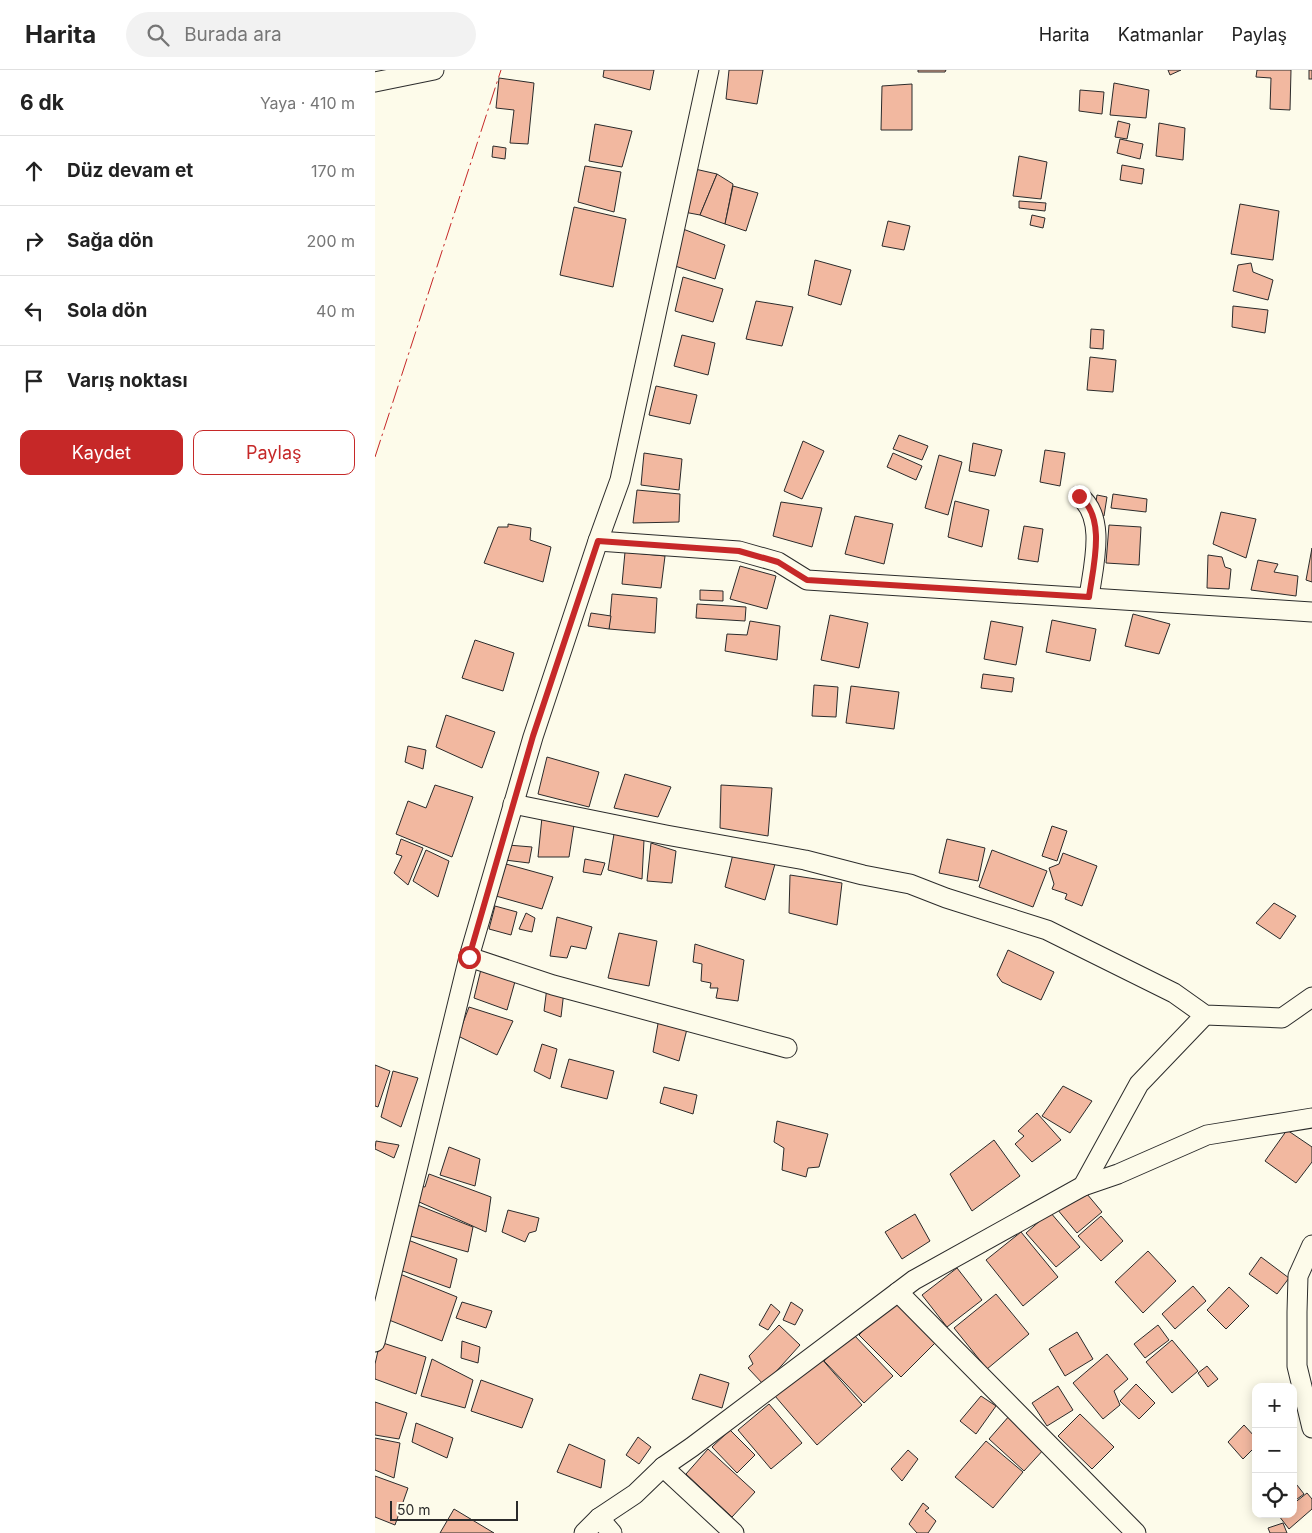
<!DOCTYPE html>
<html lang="tr">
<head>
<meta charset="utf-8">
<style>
	:root { --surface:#fff; --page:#f2f2f2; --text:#222; --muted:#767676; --line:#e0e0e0; --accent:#c62828 }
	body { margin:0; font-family:Inter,sans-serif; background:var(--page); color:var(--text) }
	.controls { position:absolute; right:15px; bottom:15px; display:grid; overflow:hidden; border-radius:10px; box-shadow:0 2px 12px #0003 }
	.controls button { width:45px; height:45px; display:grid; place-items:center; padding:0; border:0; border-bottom:1px solid var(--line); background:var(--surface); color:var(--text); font:25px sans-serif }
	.scale { position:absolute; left:15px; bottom:12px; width:128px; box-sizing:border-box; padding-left:5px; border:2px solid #2b2b2b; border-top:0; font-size:14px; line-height:18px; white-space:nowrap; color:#2b2b2b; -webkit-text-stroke:4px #fdfbea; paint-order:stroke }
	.stop { position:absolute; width:15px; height:15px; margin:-11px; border:4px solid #c62828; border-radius:50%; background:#fff }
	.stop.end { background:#c62828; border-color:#fff; box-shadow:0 1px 5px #0008 }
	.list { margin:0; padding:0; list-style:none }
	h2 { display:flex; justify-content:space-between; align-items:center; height:65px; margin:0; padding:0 20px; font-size:21px }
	h2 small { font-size:16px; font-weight:400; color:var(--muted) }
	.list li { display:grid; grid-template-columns:32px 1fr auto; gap:15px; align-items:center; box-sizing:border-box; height:70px; padding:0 20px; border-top:1px solid var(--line) }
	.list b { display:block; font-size:19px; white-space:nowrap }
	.list em { font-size:16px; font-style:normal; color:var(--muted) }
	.actions { display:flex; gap:10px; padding:15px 20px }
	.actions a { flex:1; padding:11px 0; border:1px solid var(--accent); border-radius:10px; text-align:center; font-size:18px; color:var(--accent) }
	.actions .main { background:var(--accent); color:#fff }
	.icon { flex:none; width:28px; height:28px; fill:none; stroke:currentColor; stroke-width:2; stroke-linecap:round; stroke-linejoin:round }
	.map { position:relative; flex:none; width:937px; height:1463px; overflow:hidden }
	header { display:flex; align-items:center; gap:30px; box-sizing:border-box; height:70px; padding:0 25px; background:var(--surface); border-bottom:1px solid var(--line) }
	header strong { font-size:24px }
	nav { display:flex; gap:28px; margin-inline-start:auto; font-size:18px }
	.search { width:350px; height:45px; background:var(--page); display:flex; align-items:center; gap:12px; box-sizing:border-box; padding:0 18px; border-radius:28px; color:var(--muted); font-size:19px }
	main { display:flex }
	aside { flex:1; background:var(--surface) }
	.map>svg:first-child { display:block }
	.building { fill:#f2b8a0; stroke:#2b2b2b }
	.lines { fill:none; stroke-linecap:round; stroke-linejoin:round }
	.minor-casing { stroke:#2b2b2b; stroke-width:21 }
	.minor { stroke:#fdfbea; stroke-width:19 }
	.power { stroke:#c62828; stroke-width:1; stroke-dasharray:18 4 2.5 4; stroke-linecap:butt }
	.route { stroke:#c62828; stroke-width:6 }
</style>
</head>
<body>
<header>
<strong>Harita</strong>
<div class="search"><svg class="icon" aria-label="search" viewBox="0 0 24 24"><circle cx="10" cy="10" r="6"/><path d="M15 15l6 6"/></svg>Burada ara</div>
<nav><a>Harita</a><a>Katmanlar</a><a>Paylaş</a></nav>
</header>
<main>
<aside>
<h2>6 dk<small>Yaya · 410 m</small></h2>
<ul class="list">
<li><svg class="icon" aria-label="ahead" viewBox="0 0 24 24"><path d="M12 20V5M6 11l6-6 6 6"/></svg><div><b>Düz devam et</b></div><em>170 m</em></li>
<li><svg class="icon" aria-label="right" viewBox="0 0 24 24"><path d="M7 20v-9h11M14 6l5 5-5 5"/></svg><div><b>Sağa dön</b></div><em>200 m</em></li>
<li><svg class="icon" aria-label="left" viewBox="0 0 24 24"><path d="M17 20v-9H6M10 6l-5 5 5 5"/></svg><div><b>Sola dön</b></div><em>40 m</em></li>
<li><svg class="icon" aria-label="arrive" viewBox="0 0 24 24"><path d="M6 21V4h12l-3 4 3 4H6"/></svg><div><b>Varış noktası</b></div></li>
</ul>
<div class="actions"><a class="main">Kaydet</a><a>Paylaş</a></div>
</aside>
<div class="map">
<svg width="937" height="1463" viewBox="0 0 937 1463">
	<rect width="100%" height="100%" fill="#fdfbea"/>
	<g class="building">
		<polygon points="229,0 279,0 275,20 228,7"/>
		<polygon points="354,0 388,0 382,34 351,29"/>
		<polygon points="543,0 571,0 570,2 543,2"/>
		<polygon points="793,0 806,0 795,5"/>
		<polygon points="882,0 916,0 915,40 895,39 896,8 881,7"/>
		<rect x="934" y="0" width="3" height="9"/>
		<polygon points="124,8 159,13 153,74 135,73 139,40 121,38"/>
		<polygon points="739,13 774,20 771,48 735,45"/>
		<polygon points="537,14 537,60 506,60 507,16"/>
		<polygon points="705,20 729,22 727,44 704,41"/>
		<polygon points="743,51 755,54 752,69 740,67"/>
		<polygon points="784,53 810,58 808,90 781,86"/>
		<polygon points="220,54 257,61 247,97 214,91"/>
		<polygon points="745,69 768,74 765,89 742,83"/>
		<polygon points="118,76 131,78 130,89 117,87"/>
		<polygon points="644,86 672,92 666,129 638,126"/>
		<polygon points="747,95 769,99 767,114 745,110"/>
		<polygon points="210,96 246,102 239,142 203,132"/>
		<polygon points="320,99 342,104 325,145 309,142"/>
		<polygon points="342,104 358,114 350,154 325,145"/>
		<polygon points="358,116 383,123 371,161 350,154"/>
		<polygon points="644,131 671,133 670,141 644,138"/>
		<polygon points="865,134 904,141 898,190 856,184"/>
		<polygon points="199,137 251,149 238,217 185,205"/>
		<polygon points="657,145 670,148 668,158 655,155"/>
		<polygon points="513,151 535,156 529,180 507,176"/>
		<polygon points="308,159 350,175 340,209 300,196"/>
		<polygon points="440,190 476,200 466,235 433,225"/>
		<polygon points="876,193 878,202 898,210 893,230 858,221 863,195"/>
		<polygon points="308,207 348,219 338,252 300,241"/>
		<polygon points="381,231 418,237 407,276 371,269"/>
		<polygon points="858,236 893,240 890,263 857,257"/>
		<polygon points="716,259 729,260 728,279 715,278"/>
		<polygon points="307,265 340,273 333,305 299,296"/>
		<polygon points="715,287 741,290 738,322 712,320"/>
		<polygon points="281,316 322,325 315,354 274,345"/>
		<polygon points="524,365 553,376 547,390 518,379"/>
		<polygon points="428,371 449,381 427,429 409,421"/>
		<polygon points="598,373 627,380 620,406 594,401"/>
		<polygon points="670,380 690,383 685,416 665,412"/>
		<polygon points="269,383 307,389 304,420 266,415"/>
		<polygon points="518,383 547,396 541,410 512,397"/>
		<polygon points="564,385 587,392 573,445 550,438"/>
		<polygon points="262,420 305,424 304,452 258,453"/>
		<polygon points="738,424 772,429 771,442 736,438"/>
		<polygon points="722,425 732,427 729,446 719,445"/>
		<polygon points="580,431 614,440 607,477 573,467"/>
		<polygon points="406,432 447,438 437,477 398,466"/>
		<polygon points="846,442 881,449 871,488 838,474"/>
		<polygon points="480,446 518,454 509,494 470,484"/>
		<polygon points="133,454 156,458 155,470 176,477 168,512 109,493 123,457 133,457"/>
		<polygon points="734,455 766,457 764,495 731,493"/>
		<polygon points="649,456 668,459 663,492 643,489"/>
		<polygon points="937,478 937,512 931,510"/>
		<polygon points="250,482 290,486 286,518 247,514"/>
		<polygon points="833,485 847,487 850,497 856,499 854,519 832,518"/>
		<polygon points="883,490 903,494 899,502 923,506 921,526 876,520"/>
		<polygon points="365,496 401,506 392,539 355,529"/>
		<polygon points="325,520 348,521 348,531 325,530"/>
		<polygon points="237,524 282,528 280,563 234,559"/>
		<polygon points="322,534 371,537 370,551 321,548"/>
		<polygon points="216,543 236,546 234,559 213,556"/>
		<polygon points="758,544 795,554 784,584 750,576"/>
		<polygon points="455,545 493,553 484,598 446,590"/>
		<polygon points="677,550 721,559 715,591 671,582"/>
		<polygon points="375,551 405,556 402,590 350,581 352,564 372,565"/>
		<polygon points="616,551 648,557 641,595 609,589"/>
		<polygon points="100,570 139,583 128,621 87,608"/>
		<polygon points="608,604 639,608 637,622 606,618"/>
		<polygon points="439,615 463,617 461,647 437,646"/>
		<polygon points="476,616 524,622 519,659 471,653"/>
		<polygon points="71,645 120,662 107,698 61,677"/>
		<polygon points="33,676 51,680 48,699 30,692"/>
		<polygon points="172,687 224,702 214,737 163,724"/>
		<polygon points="250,704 296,717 283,747 239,738"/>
		<polygon points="60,715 98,727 77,787 21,764 33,731 51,738"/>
		<polygon points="346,715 397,718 393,766 345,758"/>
		<polygon points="167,747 199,755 194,787 163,787"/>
		<polygon points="677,756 692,761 682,791 667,786"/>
		<polygon points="239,764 269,770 267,809 233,800"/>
		<polygon points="26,769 48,778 33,815 19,803 27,786 21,784"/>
		<polygon points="572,769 610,778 603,811 564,803"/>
		<polygon points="276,773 301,781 297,813 272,811"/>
		<polygon points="133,775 157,777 154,793 130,790"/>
		<polygon points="51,780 74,791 63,827 38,811"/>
		<polygon points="617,780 672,801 658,837 604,817"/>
		<polygon points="688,783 722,796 707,836 690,829 692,824 677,819 679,814 674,798 684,794"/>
		<polygon points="358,784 400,794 390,830 350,817"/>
		<polygon points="210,789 230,793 226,805 208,802"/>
		<polygon points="131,794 178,807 167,839 121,826"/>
		<polygon points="415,805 467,813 462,855 414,843"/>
		<polygon points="899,833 921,846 905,869 881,853"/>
		<polygon points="120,836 142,842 136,865 114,859"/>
		<polygon points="151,843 160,848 157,862 144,859"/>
		<polygon points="182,847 217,857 211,879 196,876 192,888 175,886"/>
		<polygon points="244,863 282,871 274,916 233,908"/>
		<polygon points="320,874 369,890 363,931 341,928 343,918 335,918 336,913 326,911 327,894 318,892"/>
		<polygon points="633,880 679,902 666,930 627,912 622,905"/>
		<polygon points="107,895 141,908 132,940 99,928"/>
		<polygon points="172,917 189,921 186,947 169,941"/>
		<polygon points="94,937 138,951 122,985 83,966"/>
		<polygon points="284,948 313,955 304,991 278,982"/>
		<polygon points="167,974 182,979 175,1009 159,1001"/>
		<polygon points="194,989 239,1001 232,1029 186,1017"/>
		<polygon points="0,995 15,1001 3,1037 0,1036"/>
		<polygon points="18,1001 43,1008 26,1057 6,1047"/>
		<polygon points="688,1016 717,1031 695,1063 667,1046"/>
		<polygon points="289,1017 322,1025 318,1044 285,1033"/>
		<polygon points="662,1043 686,1070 657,1092 640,1074 649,1066 643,1061"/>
		<polygon points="402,1051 453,1064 444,1097 433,1098 431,1107 407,1100 409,1078 399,1072"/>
		<polygon points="912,1060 937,1077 937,1092 921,1113 890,1091"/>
		<polygon points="619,1070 645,1106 597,1141 575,1104"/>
		<polygon points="1,1071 24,1075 19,1088 0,1079"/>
		<polygon points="74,1077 105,1089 100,1116 65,1105"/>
		<polygon points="54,1104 116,1127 111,1162 42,1131 45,1116 50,1117"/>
		<polygon points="707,1118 727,1142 702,1163 682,1139"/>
		<polygon points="40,1134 98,1157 93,1182 32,1165"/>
		<polygon points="133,1140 164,1148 161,1161 154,1163 150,1172 127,1162"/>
		<polygon points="675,1142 705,1177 681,1197 651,1163"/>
		<polygon points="540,1144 555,1171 527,1189 510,1162"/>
		<polygon points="726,1146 748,1171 726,1191 703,1166"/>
		<polygon points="646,1162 683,1207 648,1236 611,1190"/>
		<polygon points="33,1170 82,1189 75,1218 25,1200"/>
		<polygon points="773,1181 801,1211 768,1243 740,1212"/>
		<polygon points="886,1187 914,1208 902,1224 874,1204"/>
		<polygon points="582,1198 607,1230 572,1257 547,1225"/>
		<polygon points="25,1204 82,1227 67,1271 14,1250"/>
		<polygon points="818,1216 831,1231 800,1259 787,1244"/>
		<polygon points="854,1217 874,1236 851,1259 832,1240"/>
		<polygon points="621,1224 654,1264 612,1299 579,1258"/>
		<polygon points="518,1231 560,1273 526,1307 484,1265"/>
		<polygon points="87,1232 117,1241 111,1258 81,1248"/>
		<polygon points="416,1232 428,1240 420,1255 408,1250"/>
		<polygon points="396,1234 405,1242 393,1260 384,1255"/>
		<polygon points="404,1255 425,1275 389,1315 373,1298 378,1294 374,1286"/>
		<polygon points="783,1255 794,1270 770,1288 759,1274"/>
		<polygon points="702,1262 718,1289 690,1306 674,1279"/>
		<polygon points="478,1264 518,1306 489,1333 449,1291"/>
		<polygon points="797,1270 823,1301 797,1323 771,1292"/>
		<polygon points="87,1271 105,1277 103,1293 86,1288"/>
		<polygon points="5,1272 51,1287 41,1324 0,1309 0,1294"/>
		<polygon points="732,1284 753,1309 739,1321 745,1335 728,1349 698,1313"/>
		<polygon points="445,1287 487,1335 442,1375 400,1326"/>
		<polygon points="57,1289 98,1310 90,1338 46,1326"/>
		<polygon points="832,1296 843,1309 833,1317 823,1303"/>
		<polygon points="325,1304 354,1313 347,1338 317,1329"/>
		<polygon points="106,1310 158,1329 147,1358 96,1341"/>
		<polygon points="761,1314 780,1333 764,1349 745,1331"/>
		<polygon points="683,1316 698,1340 672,1356 657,1333"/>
		<polygon points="606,1326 621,1336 601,1364 585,1351"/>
		<polygon points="0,1332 32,1343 24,1369 0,1365"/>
		<polygon points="394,1334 427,1373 396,1399 363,1360"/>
		<polygon points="705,1344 739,1377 717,1399 683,1366"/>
		<polygon points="635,1345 670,1378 649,1401 614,1369"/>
		<polygon points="41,1353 78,1368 72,1388 37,1372"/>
		<polygon points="869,1355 881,1368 881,1376 868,1389 853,1372"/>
		<polygon points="355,1360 380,1385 362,1403 337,1377"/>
		<polygon points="263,1367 276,1377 264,1394 251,1385"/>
		<polygon points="0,1368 25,1373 19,1408 0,1400"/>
		<polygon points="611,1371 648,1402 618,1438 580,1407"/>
		<polygon points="194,1374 230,1390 226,1418 182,1402"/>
		<polygon points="333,1379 380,1422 357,1447 311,1404"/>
		<polygon points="533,1380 543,1389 527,1411 516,1399"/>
		<polygon points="0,1406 33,1418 20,1455 0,1447"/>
		<polygon points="918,1410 929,1424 918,1432"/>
		<polygon points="932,1423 937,1429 937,1439 914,1459 904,1446 906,1444 918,1444 918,1434"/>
		<polygon points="548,1433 554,1438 550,1441 561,1451 553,1463 542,1463 534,1454"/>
		<polygon points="79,1439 119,1463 65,1463"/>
		<polygon points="908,1453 912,1463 895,1463 893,1458"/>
	</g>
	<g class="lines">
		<defs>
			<g id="minor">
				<polyline points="0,12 59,0"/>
				<path d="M704,426C732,447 718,497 714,527"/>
				<polyline points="223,471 364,481 403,492 432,510 937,542"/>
				<polyline points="138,734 291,765 430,790 488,805 535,814 571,828 672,860 799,923 830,945 907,948 937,927"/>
				<polyline points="94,887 178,915 412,978"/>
				<polyline points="708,1116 743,1104 832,1065 937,1048"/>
				<polyline points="937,1175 923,1206 922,1242 922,1296 937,1358"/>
				<polyline points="523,1222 761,1463"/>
				<polyline points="0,1272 94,887 158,667 223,471 245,410 334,0"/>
				<polyline points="288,1397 359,1463"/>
				<polyline points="224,1448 237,1463"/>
				<polyline points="209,1463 224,1448 260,1424 288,1397 317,1377 539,1210 708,1116 764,1014 830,945"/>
			</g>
		</defs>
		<use href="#minor" class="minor-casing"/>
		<use href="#minor" class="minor"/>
		<polyline class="power" points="0,387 126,0"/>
	</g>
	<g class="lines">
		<path class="route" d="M94,887L158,666L223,471L364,481L403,492L432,510L714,527C718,497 732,447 704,426"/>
	</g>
</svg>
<div class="controls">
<button>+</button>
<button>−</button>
<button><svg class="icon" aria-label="locate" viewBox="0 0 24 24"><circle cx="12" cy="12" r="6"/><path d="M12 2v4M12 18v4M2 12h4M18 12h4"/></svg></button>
</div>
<div class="scale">50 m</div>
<div class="stop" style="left:94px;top:887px"></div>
<div class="stop end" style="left:704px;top:426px"></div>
</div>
</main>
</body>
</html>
